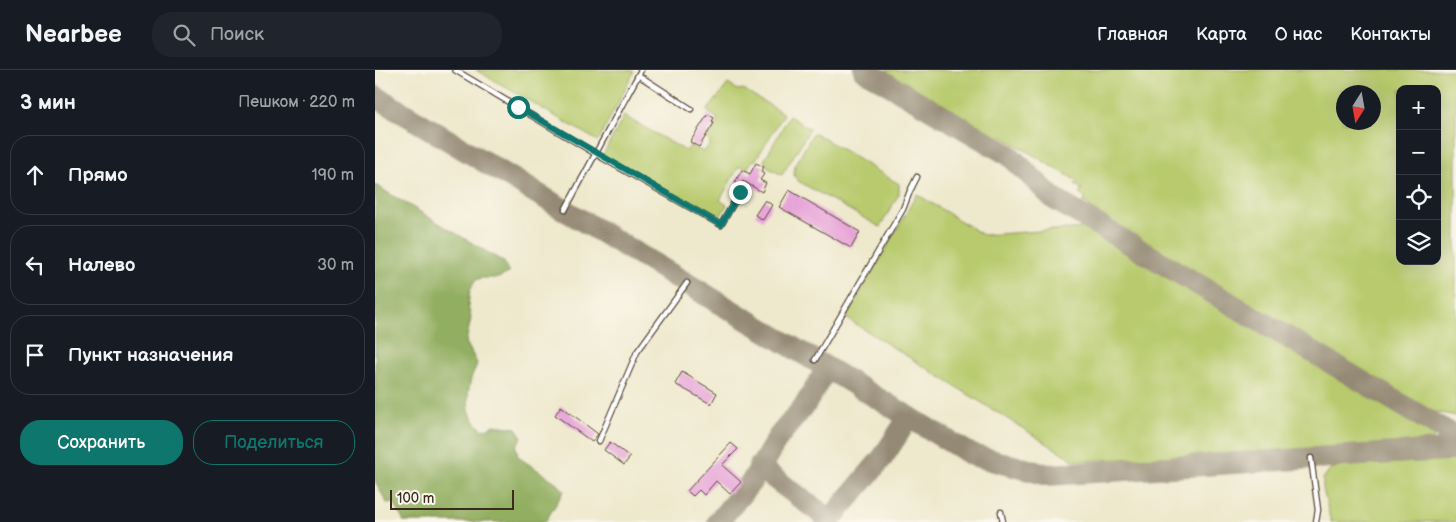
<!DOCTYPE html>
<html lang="ru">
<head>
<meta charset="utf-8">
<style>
	:root { --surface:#171b24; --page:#20242c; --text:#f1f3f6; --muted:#9ea1a6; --line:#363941; --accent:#0f766e }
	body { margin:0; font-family:"Balsamiq Sans",sans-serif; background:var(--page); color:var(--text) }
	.controls { position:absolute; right:15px; top:15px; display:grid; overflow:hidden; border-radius:10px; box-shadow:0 5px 20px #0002 }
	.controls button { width:45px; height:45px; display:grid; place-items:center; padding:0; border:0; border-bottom:1px solid var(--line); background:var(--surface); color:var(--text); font:25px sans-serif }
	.compass { position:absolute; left:961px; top:15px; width:45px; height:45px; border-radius:50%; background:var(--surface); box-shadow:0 5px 20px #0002; rotate:191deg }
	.scale { position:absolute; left:15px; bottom:12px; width:124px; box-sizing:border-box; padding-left:5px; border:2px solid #3b2a1e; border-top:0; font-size:14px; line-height:18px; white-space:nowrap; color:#3b2a1e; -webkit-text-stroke:4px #fbf7ec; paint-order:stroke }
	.stop { position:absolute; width:15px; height:15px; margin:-11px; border:4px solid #0f766e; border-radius:50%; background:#fff }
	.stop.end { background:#0f766e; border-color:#fff; box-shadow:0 1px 5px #0008 }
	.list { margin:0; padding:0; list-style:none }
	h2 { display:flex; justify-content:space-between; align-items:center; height:65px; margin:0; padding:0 20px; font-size:21px }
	h2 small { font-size:16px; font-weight:400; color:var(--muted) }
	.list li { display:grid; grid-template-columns:32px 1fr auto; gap:15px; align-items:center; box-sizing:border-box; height:80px; margin:0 10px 10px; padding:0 10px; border:1px solid var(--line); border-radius:20px }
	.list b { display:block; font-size:19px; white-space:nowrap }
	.list em { font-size:16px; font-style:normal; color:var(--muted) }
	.actions { display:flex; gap:10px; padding:15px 20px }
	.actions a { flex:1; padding:11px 0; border:1px solid var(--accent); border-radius:20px; text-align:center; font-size:18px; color:var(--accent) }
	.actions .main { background:var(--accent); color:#fff }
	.icon { flex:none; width:28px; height:28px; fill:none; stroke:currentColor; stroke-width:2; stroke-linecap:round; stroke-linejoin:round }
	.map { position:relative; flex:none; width:1081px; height:452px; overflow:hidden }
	header { display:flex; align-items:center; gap:30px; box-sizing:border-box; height:70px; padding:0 25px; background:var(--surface); border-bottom:1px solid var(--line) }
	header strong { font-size:24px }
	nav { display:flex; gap:28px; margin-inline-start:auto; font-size:18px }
	.search { width:350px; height:45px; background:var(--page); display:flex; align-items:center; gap:12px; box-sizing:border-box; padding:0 18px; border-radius:20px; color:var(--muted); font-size:19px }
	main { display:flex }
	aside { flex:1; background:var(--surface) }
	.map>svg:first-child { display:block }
	.green { fill:#b8ca6d; stroke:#7a7a46; fill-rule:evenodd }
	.forest { fill:#92ae60; stroke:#666c3f }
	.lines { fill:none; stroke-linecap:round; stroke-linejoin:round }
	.taxiway { stroke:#948975; stroke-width:22 }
	.building { fill:#e7a4d8 }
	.lane-casing { stroke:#564638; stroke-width:7 }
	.lane { stroke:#fff; stroke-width:4.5 }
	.route { stroke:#0f766e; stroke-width:6 }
</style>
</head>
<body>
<header>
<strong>Nearbee</strong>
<div class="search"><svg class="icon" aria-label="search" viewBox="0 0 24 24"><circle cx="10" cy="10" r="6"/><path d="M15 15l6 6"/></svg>Поиск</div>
<nav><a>Главная</a><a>Карта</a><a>О нас</a><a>Контакты</a></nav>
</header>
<main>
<aside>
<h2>3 мин<small>Пешком · 220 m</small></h2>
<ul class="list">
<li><svg class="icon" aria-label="ahead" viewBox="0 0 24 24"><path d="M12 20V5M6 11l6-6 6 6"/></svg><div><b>Прямо</b></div><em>190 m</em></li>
<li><svg class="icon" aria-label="left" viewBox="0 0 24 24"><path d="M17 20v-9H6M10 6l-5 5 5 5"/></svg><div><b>Налево</b></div><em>30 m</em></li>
<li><svg class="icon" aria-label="arrive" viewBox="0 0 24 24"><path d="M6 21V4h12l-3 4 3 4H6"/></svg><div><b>Пункт назначения</b></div></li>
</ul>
<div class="actions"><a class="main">Сохранить</a><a>Поделиться</a></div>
</aside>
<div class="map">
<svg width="1081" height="452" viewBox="0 0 1081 452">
	<rect width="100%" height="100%" fill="#fbf7ec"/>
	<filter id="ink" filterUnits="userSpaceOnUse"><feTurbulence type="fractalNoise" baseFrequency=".02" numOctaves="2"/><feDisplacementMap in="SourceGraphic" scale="10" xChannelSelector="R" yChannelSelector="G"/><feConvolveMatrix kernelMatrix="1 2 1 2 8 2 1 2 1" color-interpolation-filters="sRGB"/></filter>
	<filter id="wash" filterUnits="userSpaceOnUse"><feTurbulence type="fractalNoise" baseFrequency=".0096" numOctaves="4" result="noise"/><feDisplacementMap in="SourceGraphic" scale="20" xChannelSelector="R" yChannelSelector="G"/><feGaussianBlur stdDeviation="1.12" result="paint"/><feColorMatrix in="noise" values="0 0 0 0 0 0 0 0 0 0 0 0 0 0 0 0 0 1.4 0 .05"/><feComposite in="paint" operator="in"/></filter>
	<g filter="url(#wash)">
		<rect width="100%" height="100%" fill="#eee8cc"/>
		<g class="green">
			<polygon points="101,0 256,0 259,2 223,71"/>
			<path d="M500,0H1081V346L1056,341L713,139L715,136L709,132L711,128L704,124L707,119L700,115L702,111L626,66L622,72ZM1025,19H1062V191H1025ZM968,22H998V52H968Z"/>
			<polygon points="353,14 363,20 368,19 409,44 380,91 378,90 372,99 364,96 345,130 352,135 343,150 228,85 249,46 311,81 315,76 329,82 336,72 323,63 325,60 335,66 341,55 342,48 332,41"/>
			<polygon points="414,46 435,59 407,105 394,98 389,91"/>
			<polygon points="440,63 524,114 524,124 505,157 423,111 419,105 420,95 437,65"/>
			<polygon points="542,124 608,165 708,158 1060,364 1057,370 1047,374 700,391 471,248"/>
			<polygon points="1081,390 1081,452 956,452 948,419 948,409 955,399 967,396"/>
		</g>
		<path class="forest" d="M0,115L129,192L134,203L123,208H106L101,210L95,220L93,236L96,248L91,272L102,293C101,299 97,303 96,309C91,328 91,349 109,360L119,355L141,358L147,367L141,376L143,387L182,413L189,421L170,452H29L19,432L12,433L0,411Z"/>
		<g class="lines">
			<g class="taxiway">
				<polyline points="489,0 634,85 679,129 1081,367"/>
				<polyline points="0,26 597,385 673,405 1081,379"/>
				<polyline points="384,397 455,450 508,387 534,347"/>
				<polyline points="343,452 377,411 404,366 430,335 452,298"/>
			</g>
		</g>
		<g id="blocks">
			<g class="building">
				<polygon points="333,44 339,48 337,51 339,53 324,77 315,72"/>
				<polygon points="381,93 389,97 386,102 389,104 385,110 391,113 387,122 368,111 366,116 360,112 367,100 375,104"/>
				<polygon points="414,120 485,162 476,178 404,137"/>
				<polygon points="390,130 397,135 388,150 380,145"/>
				<polygon points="307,302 342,323 336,334 300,314"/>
				<polygon points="186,336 223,364 217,372 180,345"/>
				<polygon points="235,372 255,387 249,395 229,380"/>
				<polygon points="356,373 363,379 347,395 366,412 355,424 341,411 329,425 324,420 318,426 312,421"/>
			</g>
		</g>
	</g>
	<g filter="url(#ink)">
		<use href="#blocks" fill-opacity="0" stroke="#564638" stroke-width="1"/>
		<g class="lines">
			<defs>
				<g id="lane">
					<polyline points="80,0 231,90 346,155 365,122"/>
					<polyline points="263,5 316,39"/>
					<polyline points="190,140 266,0"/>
					<polyline points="440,290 528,139 535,121 542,107"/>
					<polyline points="224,371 262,282 312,213"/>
					<polyline points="936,388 943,440 941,452"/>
					<polyline points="626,442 628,452"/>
				</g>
			</defs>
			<use href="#lane" class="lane-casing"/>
			<use href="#lane" class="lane"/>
		</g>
	</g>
	<g class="lines" filter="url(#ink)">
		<polyline class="route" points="143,37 346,155 365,122"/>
	</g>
</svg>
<div class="controls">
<button>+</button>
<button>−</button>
<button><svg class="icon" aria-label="locate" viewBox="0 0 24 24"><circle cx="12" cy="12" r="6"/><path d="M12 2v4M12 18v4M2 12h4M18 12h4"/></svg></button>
<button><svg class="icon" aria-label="layers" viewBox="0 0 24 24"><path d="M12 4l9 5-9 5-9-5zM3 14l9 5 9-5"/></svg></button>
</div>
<svg class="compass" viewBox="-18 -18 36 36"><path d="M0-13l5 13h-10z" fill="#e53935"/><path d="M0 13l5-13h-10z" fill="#9ea1a6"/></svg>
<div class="scale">100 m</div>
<div class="stop" style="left:143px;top:37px"></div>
<div class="stop end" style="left:365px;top:122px"></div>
</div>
</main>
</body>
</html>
